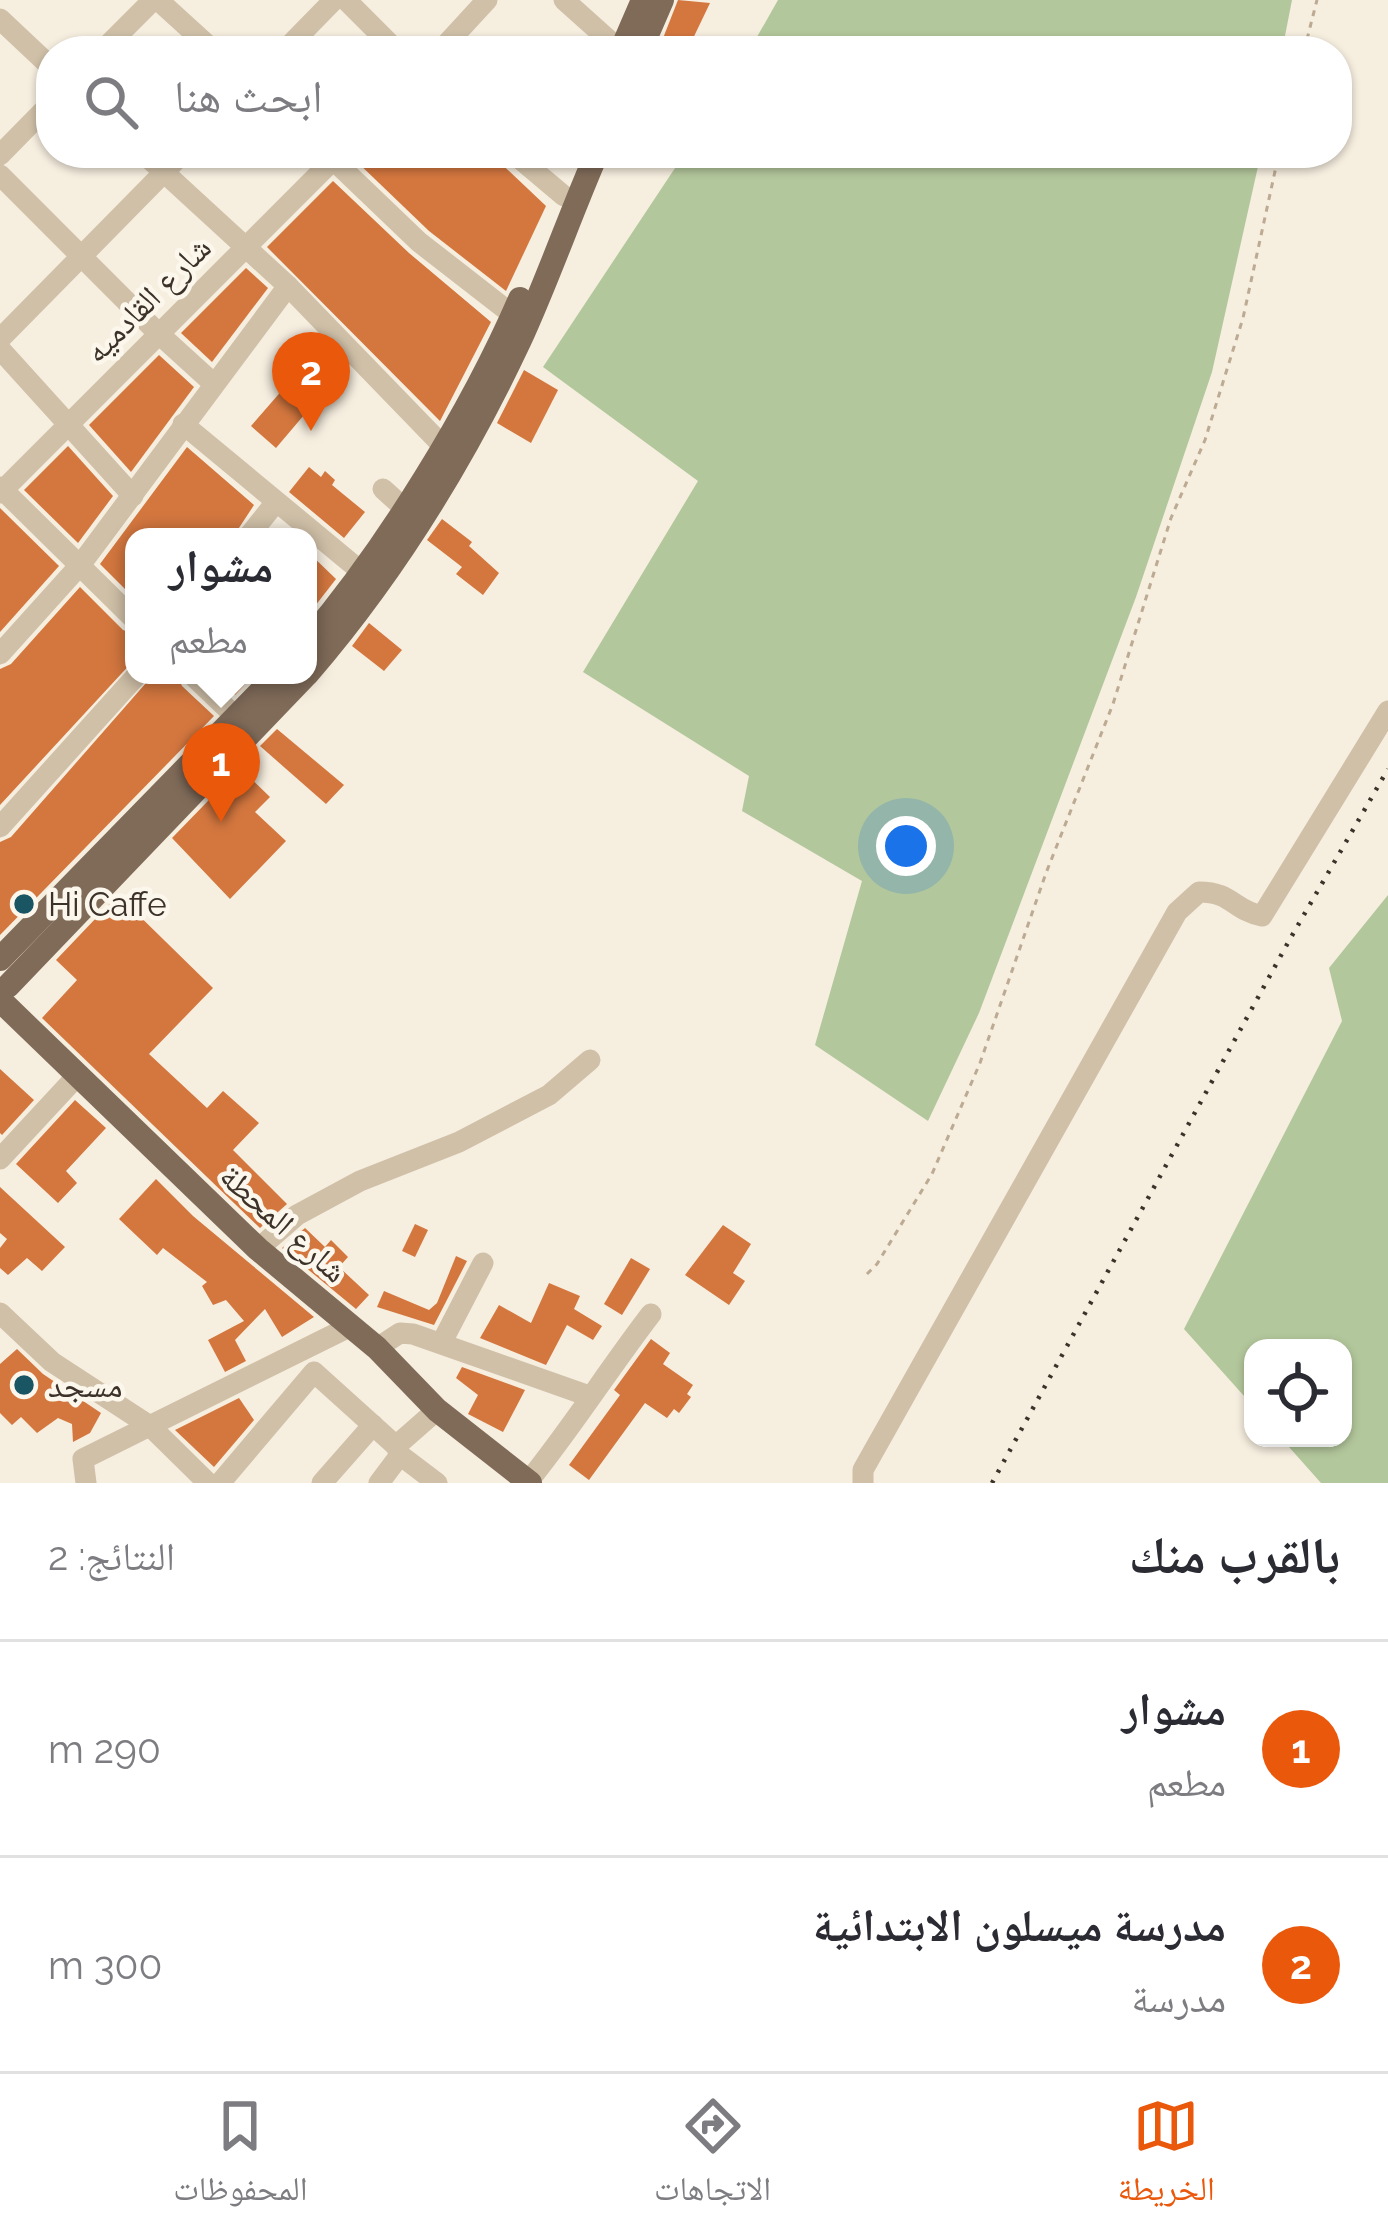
<!DOCTYPE html>
<html lang="ar">
<head>
<meta charset="utf-8">
<style>
	:root { --surface:#fff; --page:#f2f2f3; --text:#2b2b33; --muted:#7c7c81; --line:#e1e1e2; --accent:#ea580c }
	body { margin:0; font-family:Raleway,"Noto Naskh Arabic",sans-serif; background:var(--page); color:var(--text); direction:rtl }
	.controls { position:absolute; right:36px; bottom:36px; display:grid; overflow:hidden; border-radius:24px; box-shadow:0 3px 9px #0004 }
	.controls button { width:108px; height:108px; display:grid; place-items:center; padding:0; border:0; border-bottom:3px solid var(--line); background:var(--surface); color:var(--text); font:60px sans-serif }
	.you { position:absolute; left:906px; top:846px; width:42px; height:42px; margin:-30px; border:9px solid #fff; border-radius:50%; background:#1a73e8; box-shadow:0 0 0 18px #1a73e833 }
	.badge { display:grid; place-items:center; width:78px; height:78px; border-radius:50%; background:var(--accent); color:#fff; font-size:39px; font-weight:700 }
	.pin { position:absolute; translate:-50% -99px; filter:drop-shadow(0 3px 6px #0008) }
	.pin::after { content:''; position:absolute; top:63px; width:42px; height:36px; background:inherit; clip-path:polygon(0 0,100% 0,50% 100%) }
	.popup { position:absolute; left:125px; top:528px; width:192px; height:156px; box-sizing:border-box; display:grid; place-content:center; border-radius:24px; background:var(--surface); filter:drop-shadow(0 3px 9px #0005); font-size:39px; white-space:nowrap; color:var(--muted) }
	.popup b { font-size:45px; color:var(--text) }
	.popup::after { content:''; position:absolute; left:50%; top:100%; margin-left:-24px; border:24px solid transparent; border-top-color:var(--surface) }
	.list { margin:0; padding:0; list-style:none }
	h2 { display:flex; justify-content:space-between; align-items:center; height:156px; margin:0; padding:0 48px; font-size:51px }
	h2 small { font-size:39px; font-weight:400; color:var(--muted) }
	.list li { display:grid; grid-template-columns:78px 1fr auto; gap:36px; align-items:center; box-sizing:border-box; height:216px; padding:0 48px; border-top:3px solid var(--line) }
	.list b { display:block; font-size:45px; white-space:nowrap }
	.list p { margin:0; font-size:39px; white-space:nowrap; color:var(--muted) }
	.list em { font-size:39px; font-style:normal; color:var(--muted) }
	.icon { flex:none; width:66px; height:66px; fill:none; stroke:currentColor; stroke-width:2; stroke-linecap:round; stroke-linejoin:round }
	.map { position:relative; flex:none; width:1388px; height:1483px; overflow:hidden; direction:ltr }
	.search { position:absolute; background:var(--surface); box-shadow:0 3px 9px #0004; left:36px; right:36px; top:36px; height:132px; display:flex; align-items:center; gap:30px; box-sizing:border-box; padding:0 42px; border-radius:48px; color:var(--muted); font-size:45px }
	.sheet { height:588px; background:var(--surface) }
	nav { display:flex; justify-content:space-around; align-items:center; box-sizing:border-box; height:168px; border-top:3px solid var(--line); background:var(--surface); font-size:33px; color:var(--muted) }
	nav a { display:grid; justify-items:center; gap:6px }
	nav .on { color:var(--accent) }
	.map>svg:first-child { display:block }
	.green { fill:#b3c79c }
	.building { fill:#d4773f }
	.lines { fill:none; stroke-linecap:round; stroke-linejoin:round }
	.path { stroke:#bcaa92; stroke-width:3; stroke-dasharray:6 6; stroke-linecap:butt }
	.minor { stroke:#d0c0a8; stroke-width:21 }
	.major { stroke:#806b59; stroke-width:24 }
	.rail { stroke:#3c3229; stroke-width:4.5; stroke-dasharray:3 9; stroke-linecap:butt }
	.poi-dot { fill:#195563; stroke:#fcf7ec; stroke-width:4.5 }
	.labels { text-anchor:middle; stroke-width:9; stroke-linejoin:round; paint-order:stroke }
	.street-label { font-size:33px; fill:#3c3229; stroke:#fcf7ec }
	.poi-label { font-size:33px; fill:#3c3229; stroke:#fcf7ec; text-anchor:start }
</style>
</head>
<body>
<div class="map">
<svg width="1388" height="1483" viewBox="0 0 1388 1483">
	<rect width="100%" height="100%" fill="#f6eedf"/>
	<g class="green">
		<polygon points="778,0 1292,0 1282,51 749,51"/>
		<polygon points="685,153 1261,153 1212,372 1136,597 979,1013 928,1121 815,1045 862,881 742,811 749,776 583,672 698,481 543,367"/>
		<polygon points="1388,895 1388,1483 1321,1483 1281,1438 1343,1438 1343,1348 1253,1348 1253,1406 1184,1329 1342,1021 1329,968"/>
	</g>
	<g class="building">
		<polygon points="678,0 710,3 687,51 658,51"/>
		<polygon points="355,153 490,153 546,206 506,291 429,231 354,159"/>
		<polygon points="333,181 409,253 491,322 440,421 267,247"/>
		<polygon points="246,268 268,288 212,362 181,333"/>
		<polygon points="159,355 194,387 131,472 89,425"/>
		<polygon points="524,370 558,390 531,443 497,423"/>
		<polygon points="288,375 302,387 310,378 324,391 307,418 304,415 276,448 251,426 284,388 279,385"/>
		<polygon points="68,446 113,496 78,543 24,490"/>
		<polygon points="187,447 254,505 233,537 134,537 134,598 100,564"/>
		<polygon points="309,467 321,477 325,471 335,480 332,485 365,512 344,538 289,492"/>
		<polygon points="0,508 59,566 0,632"/>
		<polygon points="442,519 472,542 469,546 499,573 483,595 456,574 462,567 427,540"/>
		<polygon points="308,552 336,579 308,615"/>
		<polygon points="80,587 123,630 134,634 134,660 0,805 0,669 11,664"/>
		<polygon points="369,623 402,650 384,671 352,646"/>
		<polygon points="153,675 177,675 182,686 214,716 0,935 0,842 11,837"/>
		<polygon points="214,675 254,675 235,695"/>
		<polygon points="277,729 344,785 326,804 260,746"/>
		<polygon points="240,768 270,797 255,812 286,841 230,899 172,838"/>
		<polygon points="118,895 213,988 149,1054 207,1108 223,1091 259,1123 233,1150 287,1204 260,1228 42,1018 77,980 56,960"/>
		<polygon points="0,1069 34,1100 2,1135 0,1133"/>
		<polygon points="75,1100 106,1128 66,1171 77,1183 58,1203 16,1164"/>
		<polygon points="156,1179 193,1216 314,1317 282,1337 265,1309 235,1340 246,1361 225,1372 208,1340 244,1321 226,1300 213,1305 202,1286 207,1282 163,1248 157,1255 119,1219"/>
		<polygon points="0,1187 65,1247 42,1271 27,1258 8,1275 0,1268 0,1248 7,1239 0,1233"/>
		<polygon points="415,1224 428,1230 415,1257 402,1251"/>
		<polygon points="723,1225 751,1244 733,1273 745,1281 729,1305 685,1275"/>
		<polygon points="305,1228 325,1247 331,1240 348,1257 339,1267 369,1295 356,1309 282,1248"/>
		<polygon points="456,1256 467,1261 434,1325 377,1307 384,1291 429,1310 437,1303"/>
		<polygon points="631,1258 650,1269 622,1315 604,1304"/>
		<polygon points="549,1283 580,1296 574,1309 602,1326 593,1340 567,1325 546,1365 480,1338 499,1305 531,1323"/>
		<polygon points="651,1339 670,1353 663,1364 693,1385 687,1394 691,1397 679,1413 674,1409 667,1418 645,1403 589,1480 569,1465 620,1395 614,1390"/>
		<polygon points="17,1349 43,1374 101,1413 90,1433 73,1442 72,1424 58,1418 37,1433 21,1417 12,1425 0,1413 0,1364"/>
		<polygon points="462,1367 525,1390 503,1432 468,1414 478,1395 456,1378"/>
		<polygon points="239,1398 254,1420 214,1467 175,1430"/>
	</g>
	<g class="lines">
		<g class="path">
			<polyline points="1304,51 1317,0"/>
			<polyline points="867,1274 877,1264 932,1174 980,1063 1046,873 1113,704 1171,518 1205,440 1243,318 1279,153"/>
		</g>
		<g class="minor">
			<polyline points="158,0 214,51"/>
			<polyline points="346,0 397,51"/>
			<polyline points="564,0 621,51"/>
			<polyline points="0,19 51,67"/>
			<polyline points="102,51 153,0"/>
			<polyline points="284,51 334,0"/>
			<polyline points="440,51 487,0"/>
			<polyline points="143,153 288,286 442,445"/>
			<polyline points="326,153 419,242 513,315 518,330"/>
			<polyline points="513,153 564,196"/>
			<polyline points="0,155 51,103"/>
			<polyline points="0,175 159,334 214,384"/>
			<polyline points="0,339 183,153"/>
			<polyline points="0,349 133,496"/>
			<polyline points="183,424 363,573"/>
			<polyline points="0,487 134,619"/>
			<polyline points="383,489 403,507"/>
			<polyline points="0,493 340,153"/>
			<polyline points="248,537 276,502"/>
			<polyline points="0,654 81,564 288,286"/>
			<polyline points="192,675 237,718"/>
			<polyline points="0,827 137,675"/>
			<polyline points="0,1159 77,1076"/>
			<polyline points="258,1249 297,1215 360,1181 459,1142 549,1095 590,1060"/>
			<polyline points="0,1313 52,1362 150,1426 208,1483"/>
			<polyline points="442,1342 483,1263"/>
			<polyline points="377,1348 400,1333 413,1334 589,1396"/>
			<polyline points="396,1446 437,1410"/>
			<polyline points="86,1483 83,1459 351,1326"/>
			<polyline points="220,1483 314,1372 396,1446 400,1455 437,1483"/>
			<polyline points="322,1483 373,1425"/>
			<polyline points="379,1483 400,1455"/>
			<path d="M527,1483C571,1429 608,1370 651,1314"/>
			<path d="M863,1483V1470L1177,912L1199,892C1232,892 1233,910 1262,916L1388,711"/>
		</g>
		<g class="major">
			<polyline points="621,51 643,0"/>
			<polyline points="640,51 662,0"/>
			<path d="M308,641C388,547 471,412 520,299"/>
			<path d="M308,673C394,573 464,459 520,340C548,279 570,215 597,153"/>
			<polyline points="0,959 277,675"/>
			<polyline points="8,986 306,675"/>
			<polyline points="3,1003 258,1249 377,1348 437,1410 530,1483"/>
		</g>
		<polyline class="rail" points="992,1483 1290,939 1388,769"/>
	</g>
	<g class="poi-dot">
		<circle cx="24" cy="904" r="12"/>
		<circle cx="24" cy="1385" r="12"/>
	</g>
	<g class="labels">
		<g class="street-label">
			<text transform="translate(147 299) rotate(-45)" y="12">شارع القادميه</text>
			<text transform="translate(284 1223) rotate(42)" y="12">شارع المحطة</text>
		</g>
		<g class="poi-label">
			<text x="48" y="916">Hi Caffe</text>
			<text x="48" y="1397">مسجد</text>
		</g>
	</g>
</svg>
<div class="controls">
<button><svg class="icon" aria-label="locate" viewBox="0 0 24 24"><circle cx="12" cy="12" r="6"/><path d="M12 2v4M12 18v4M2 12h4M18 12h4"/></svg></button>
</div>
<div class="you"></div>
<div class="pin badge" style="left:221px;top:822px">1</div>
<div class="popup"><b>مشوار</b>مطعم</div>
<div class="pin badge" style="left:311px;top:431px">2</div>
<div class="search"><svg class="icon" aria-label="search" viewBox="0 0 24 24"><circle cx="10" cy="10" r="6"/><path d="M15 15l6 6"/></svg>ابحث هنا</div>
</div>
<section class="sheet">
<h2>بالقرب منك<small>النتائج: 2</small></h2>
<ul class="list">
<li><span class="badge">1</span><div><b>مشوار</b><p>مطعم</p></div><em>290 m</em></li>
<li><span class="badge">2</span><div><b>مدرسة ميسلون الابتدائية</b><p>مدرسة</p></div><em>300 m</em></li>
</ul>
</section>
<nav>
<a class="on"><svg class="icon" aria-label="map" viewBox="0 0 24 24"><path d="M3 6l6-2 6 2 6-2v14l-6 2-6-2-6 2zM9 4v14M15 6v14"/></svg>الخريطة</a>
<a><svg class="icon" aria-label="directions" viewBox="0 0 24 24"><path d="M12 3l9 9-9 9-9-9zM9 14v-3h6M13 9l2 2-2 2"/></svg>الاتجاهات</a>
<a><svg class="icon" aria-label="saved" viewBox="0 0 24 24"><path d="M7 4h10v16l-5-4-5 4z"/></svg>المحفوظات</a>
</nav>
</body>
</html>
